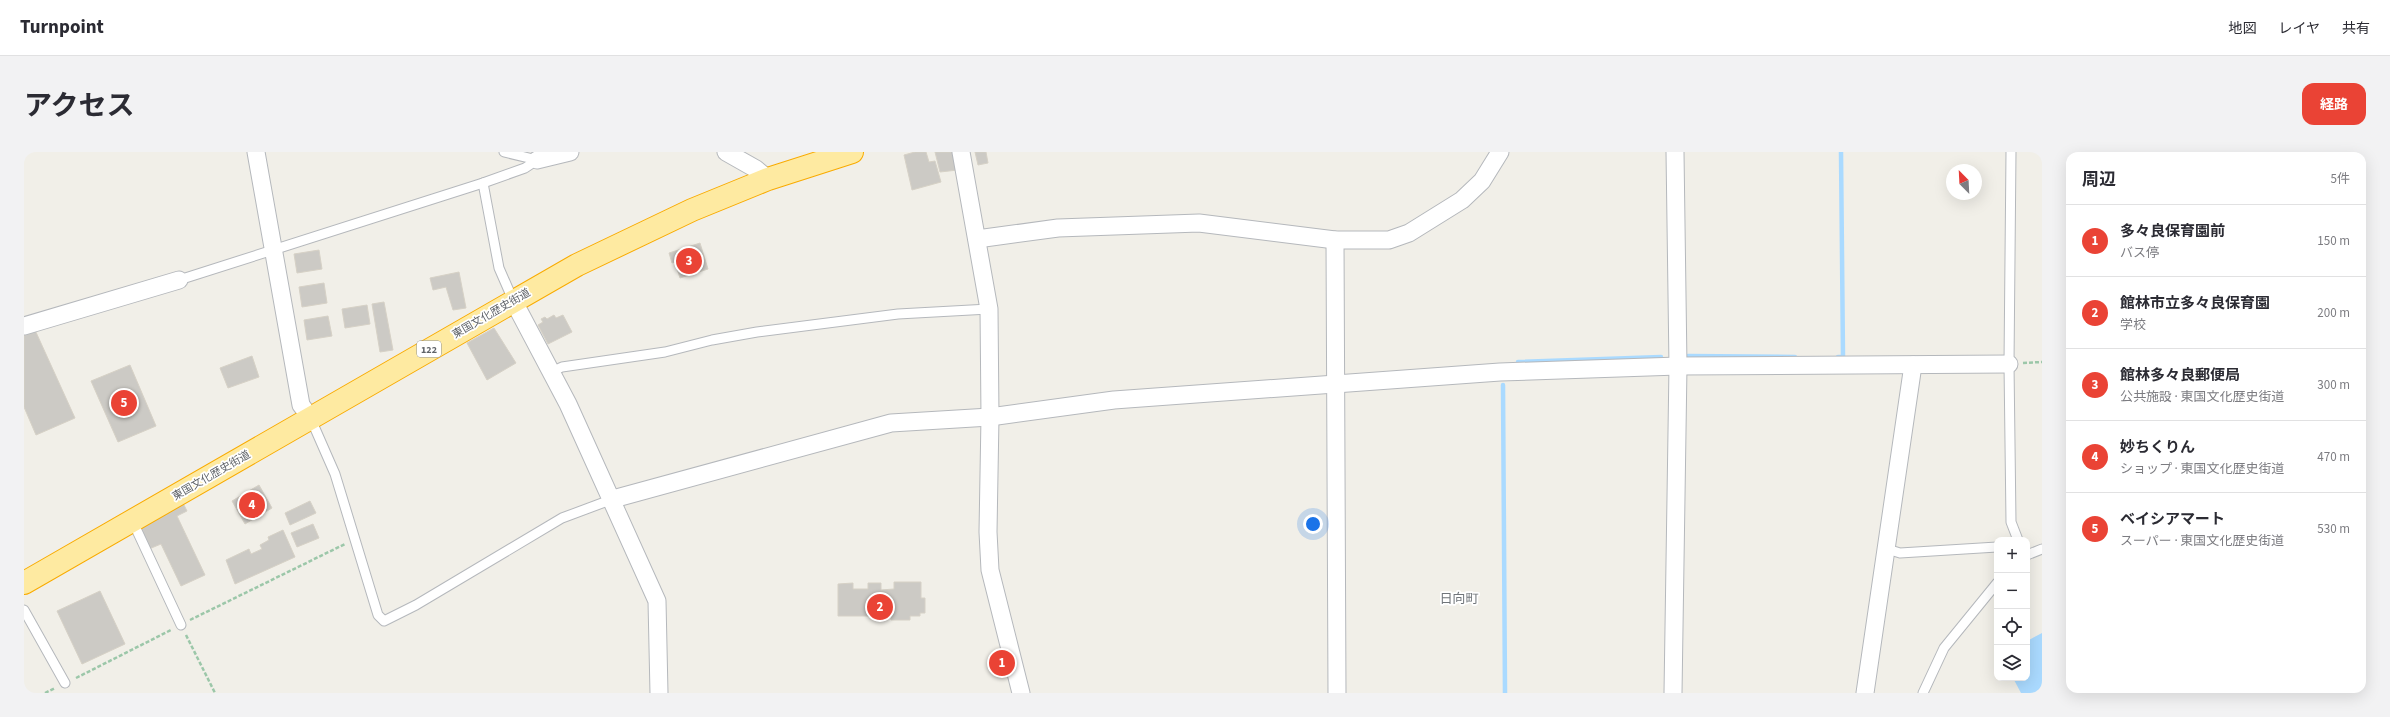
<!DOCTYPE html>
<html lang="ja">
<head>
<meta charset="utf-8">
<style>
	:root { --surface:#fff; --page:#f2f2f3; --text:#2b2b33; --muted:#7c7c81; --line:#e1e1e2; --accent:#ea4335 }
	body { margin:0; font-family:"Source Sans 3","Noto Sans JP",sans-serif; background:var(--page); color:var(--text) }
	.controls { position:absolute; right:12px; bottom:12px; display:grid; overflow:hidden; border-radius:8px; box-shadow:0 4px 16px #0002 }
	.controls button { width:36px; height:36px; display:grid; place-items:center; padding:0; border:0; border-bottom:1px solid var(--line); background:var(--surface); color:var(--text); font:20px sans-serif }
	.compass { position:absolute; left:1922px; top:12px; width:36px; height:36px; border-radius:50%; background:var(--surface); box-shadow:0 4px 16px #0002; rotate:336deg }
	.you { position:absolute; left:1289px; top:372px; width:14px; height:14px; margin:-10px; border:3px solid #fff; border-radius:50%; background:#1a73e8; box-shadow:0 0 0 6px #1a73e833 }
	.badge { display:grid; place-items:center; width:26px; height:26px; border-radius:50%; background:var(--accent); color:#fff; font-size:13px; font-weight:700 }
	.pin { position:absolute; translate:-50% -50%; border:2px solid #fff; box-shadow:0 1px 4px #0006 }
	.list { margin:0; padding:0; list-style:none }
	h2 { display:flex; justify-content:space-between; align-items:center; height:52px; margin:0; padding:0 16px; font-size:17px }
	h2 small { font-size:13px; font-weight:400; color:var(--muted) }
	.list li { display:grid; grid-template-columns:26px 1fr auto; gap:12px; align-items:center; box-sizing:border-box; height:72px; padding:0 16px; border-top:1px solid var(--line) }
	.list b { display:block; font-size:15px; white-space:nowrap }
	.list p { margin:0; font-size:13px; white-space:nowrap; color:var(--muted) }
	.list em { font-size:13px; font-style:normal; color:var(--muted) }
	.icon { flex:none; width:22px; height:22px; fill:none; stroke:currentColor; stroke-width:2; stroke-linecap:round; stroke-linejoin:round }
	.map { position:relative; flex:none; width:2018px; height:541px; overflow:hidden; border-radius:12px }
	header { display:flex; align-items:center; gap:24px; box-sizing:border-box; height:56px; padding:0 20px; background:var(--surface); border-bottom:1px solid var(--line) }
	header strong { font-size:19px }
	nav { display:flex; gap:22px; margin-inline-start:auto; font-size:14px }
	.intro { display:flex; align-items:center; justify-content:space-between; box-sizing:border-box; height:96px; padding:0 24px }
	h1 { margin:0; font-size:28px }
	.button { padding:10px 18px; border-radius:12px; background:var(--accent); color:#fff; font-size:14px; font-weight:700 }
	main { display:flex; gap:24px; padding:0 24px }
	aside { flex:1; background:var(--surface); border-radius:12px; box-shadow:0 4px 16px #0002 }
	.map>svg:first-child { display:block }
	.water { fill:#aadaff }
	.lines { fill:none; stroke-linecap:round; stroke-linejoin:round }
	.stream { stroke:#aadaff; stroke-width:4.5 }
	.building { fill:#cccac5; stroke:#d6d1c6 }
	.service-casing { stroke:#b5b8bc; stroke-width:11 }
	.minor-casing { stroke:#b5b8bc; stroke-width:19 }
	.trunk-casing { stroke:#f9ab00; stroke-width:24 }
	.path { stroke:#9cc7a9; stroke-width:2.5; stroke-dasharray:4 2; stroke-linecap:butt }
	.service { stroke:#fff; stroke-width:9 }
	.minor { stroke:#fff; stroke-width:17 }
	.trunk { stroke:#feeaa1; stroke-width:22 }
	.labels { text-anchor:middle; stroke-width:3.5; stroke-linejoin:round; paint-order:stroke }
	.shield { fill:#fff; stroke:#8f9295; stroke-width:1 }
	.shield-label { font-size:10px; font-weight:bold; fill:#5f6368 }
	.street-label { font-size:11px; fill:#5f6368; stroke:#fff }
	.quarter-label { font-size:13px; fill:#70757a; stroke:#fff }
</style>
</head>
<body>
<header>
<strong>Turnpoint</strong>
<nav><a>地図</a><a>レイヤ</a><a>共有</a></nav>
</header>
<div class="intro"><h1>アクセス</h1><a class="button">経路</a></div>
<main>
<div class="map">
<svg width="2018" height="541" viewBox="0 0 2018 541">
	<rect width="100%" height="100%" fill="#f1efe8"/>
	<polygon class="water" points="2018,481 2018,541 1997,541 1989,526 2003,526 2003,489"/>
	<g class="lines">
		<g class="stream">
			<polyline points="1664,204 1771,205"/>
			<polyline points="1814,205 1819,205 1817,0"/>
			<polyline points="1494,210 1637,205"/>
			<polyline points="1479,233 1481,541"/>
		</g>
	</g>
	<g class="building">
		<polygon points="891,0 902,0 905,10 911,9 917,30 888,38 880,3"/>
		<polygon points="911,0 930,0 934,18 916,20"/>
		<polygon points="951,0 962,0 964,11 954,13"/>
		<polygon points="676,91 684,117 656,126 651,110 648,111 645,101"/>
		<polygon points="295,98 298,117 273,121 270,102"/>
		<polygon points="435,120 442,156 429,158 422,135 409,138 406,126"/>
		<polygon points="300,131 303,151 278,155 275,135"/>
		<polygon points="360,150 369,198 356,200 348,152"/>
		<polygon points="343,153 346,172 321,176 318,157"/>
		<polygon points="530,163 532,166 539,163 548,180 524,192 514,173 519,170 517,167 521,165 523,167"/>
		<polygon points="304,164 308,184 283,188 280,168"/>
		<polygon points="470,176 492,211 463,228 443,191"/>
		<polygon points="11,178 51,266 12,283 0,255 0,183"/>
		<polygon points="228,204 235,225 204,236 196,216"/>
		<polygon points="106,213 132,274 94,290 67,229"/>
		<polygon points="235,333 248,356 221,372 208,349"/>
		<polygon points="158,349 163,359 153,364 181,423 157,434 137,392 125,397 113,371"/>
		<polygon points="286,349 292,361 266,373 261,361"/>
		<polygon points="289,372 295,386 273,395 267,381"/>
		<polygon points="259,378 271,405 211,432 202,408 225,397 227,402 238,397 236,393 245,388 244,385"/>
		<polygon points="870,430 897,430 897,446 901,446 901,461 896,461 896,464 886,464 886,468 867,468 867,464 814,464 814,432 829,431 829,437 844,437 844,431 857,431 857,438 870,437"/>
		<polygon points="76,439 101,492 58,512 33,459"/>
	</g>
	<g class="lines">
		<defs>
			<g id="service">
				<polyline points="480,0 513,8"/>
				<polyline points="1987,0 1985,212 1987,370 1994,388"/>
				<polyline points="459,31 475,116 489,148"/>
				<polyline points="155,128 459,31 501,16 513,8"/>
				<polyline points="527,220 538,215 641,200 688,188 733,180 874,162 965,157"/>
				<polyline points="286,265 311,322 354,463 360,469 392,453 538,366 589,347"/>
				<polyline points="108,368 157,473"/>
				<polyline points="1863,397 1876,401 1973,395"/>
				<polyline points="2003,403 2018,397"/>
				<polyline points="0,458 41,531"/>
				<polyline points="1899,541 1920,496 1973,431"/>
			</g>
			<g id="minor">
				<polyline points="232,0 277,253 286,265"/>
				<polyline points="702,0 732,17 744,27"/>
				<polyline points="937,0 965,157 966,265 964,380 966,418 997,541"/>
				<polyline points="513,8 546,0"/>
				<polyline points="953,87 1034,76 1175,71 1311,88 1365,88 1385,81 1438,48 1458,29 1476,0"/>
				<polyline points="1311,88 1313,541"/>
				<polyline points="489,148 544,252 633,449 635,541"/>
				<polyline points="0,174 155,128"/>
				<polyline points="589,347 867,271 966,265 1090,248 1476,220 1654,214 1985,212"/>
				<polyline points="1649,541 1654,214 1651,0"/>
				<polyline points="1841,541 1889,213"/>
			</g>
			<polyline id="trunk" points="0,431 553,113 668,58 744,27 828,0"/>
		</defs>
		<use href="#service" class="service-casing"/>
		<use href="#minor" class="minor-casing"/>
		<use href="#trunk" class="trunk-casing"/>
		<g class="path">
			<polyline points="1999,211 2018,210"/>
			<polyline points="166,468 321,392"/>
			<polyline points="162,483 191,541"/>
			<polyline points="52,526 147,478"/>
			<polyline points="21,541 31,536"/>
		</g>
		<use href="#service" class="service"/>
		<use href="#minor" class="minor"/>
		<use href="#trunk" class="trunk"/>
	</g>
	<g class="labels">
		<rect class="shield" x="393" y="189" width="24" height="16" rx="3"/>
		<g class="shield-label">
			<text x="405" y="201">122</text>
		</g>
		<g class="street-label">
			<text transform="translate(467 161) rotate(-30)" y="4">東国文化歴史街道</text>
			<text transform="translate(187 323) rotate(-30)" y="4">東国文化歴史街道</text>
		</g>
		<g class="quarter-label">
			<text x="1435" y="451">日向町</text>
		</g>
	</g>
</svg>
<div class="controls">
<button>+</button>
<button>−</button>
<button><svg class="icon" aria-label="locate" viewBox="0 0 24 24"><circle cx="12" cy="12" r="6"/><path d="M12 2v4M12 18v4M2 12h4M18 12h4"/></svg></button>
<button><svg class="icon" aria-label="layers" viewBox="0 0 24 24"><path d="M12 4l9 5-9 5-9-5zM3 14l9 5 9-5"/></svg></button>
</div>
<svg class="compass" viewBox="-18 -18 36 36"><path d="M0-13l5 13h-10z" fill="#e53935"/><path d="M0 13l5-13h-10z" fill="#7c7c81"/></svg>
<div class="you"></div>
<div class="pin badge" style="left:978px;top:511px">1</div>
<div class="pin badge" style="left:856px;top:455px">2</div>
<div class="pin badge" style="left:665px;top:109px">3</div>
<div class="pin badge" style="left:228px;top:353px">4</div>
<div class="pin badge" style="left:100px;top:251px">5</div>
</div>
<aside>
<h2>周辺<small>5件</small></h2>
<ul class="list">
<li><span class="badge">1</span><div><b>多々良保育園前</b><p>バス停</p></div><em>150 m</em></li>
<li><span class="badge">2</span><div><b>館林市立多々良保育園</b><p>学校</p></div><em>200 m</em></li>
<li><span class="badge">3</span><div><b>館林多々良郵便局</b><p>公共施設 · 東国文化歴史街道</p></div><em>300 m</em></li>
<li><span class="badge">4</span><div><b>妙ちくりん</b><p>ショップ · 東国文化歴史街道</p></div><em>470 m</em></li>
<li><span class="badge">5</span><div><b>ベイシアマート</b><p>スーパー · 東国文化歴史街道</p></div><em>530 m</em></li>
</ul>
</aside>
</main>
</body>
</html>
